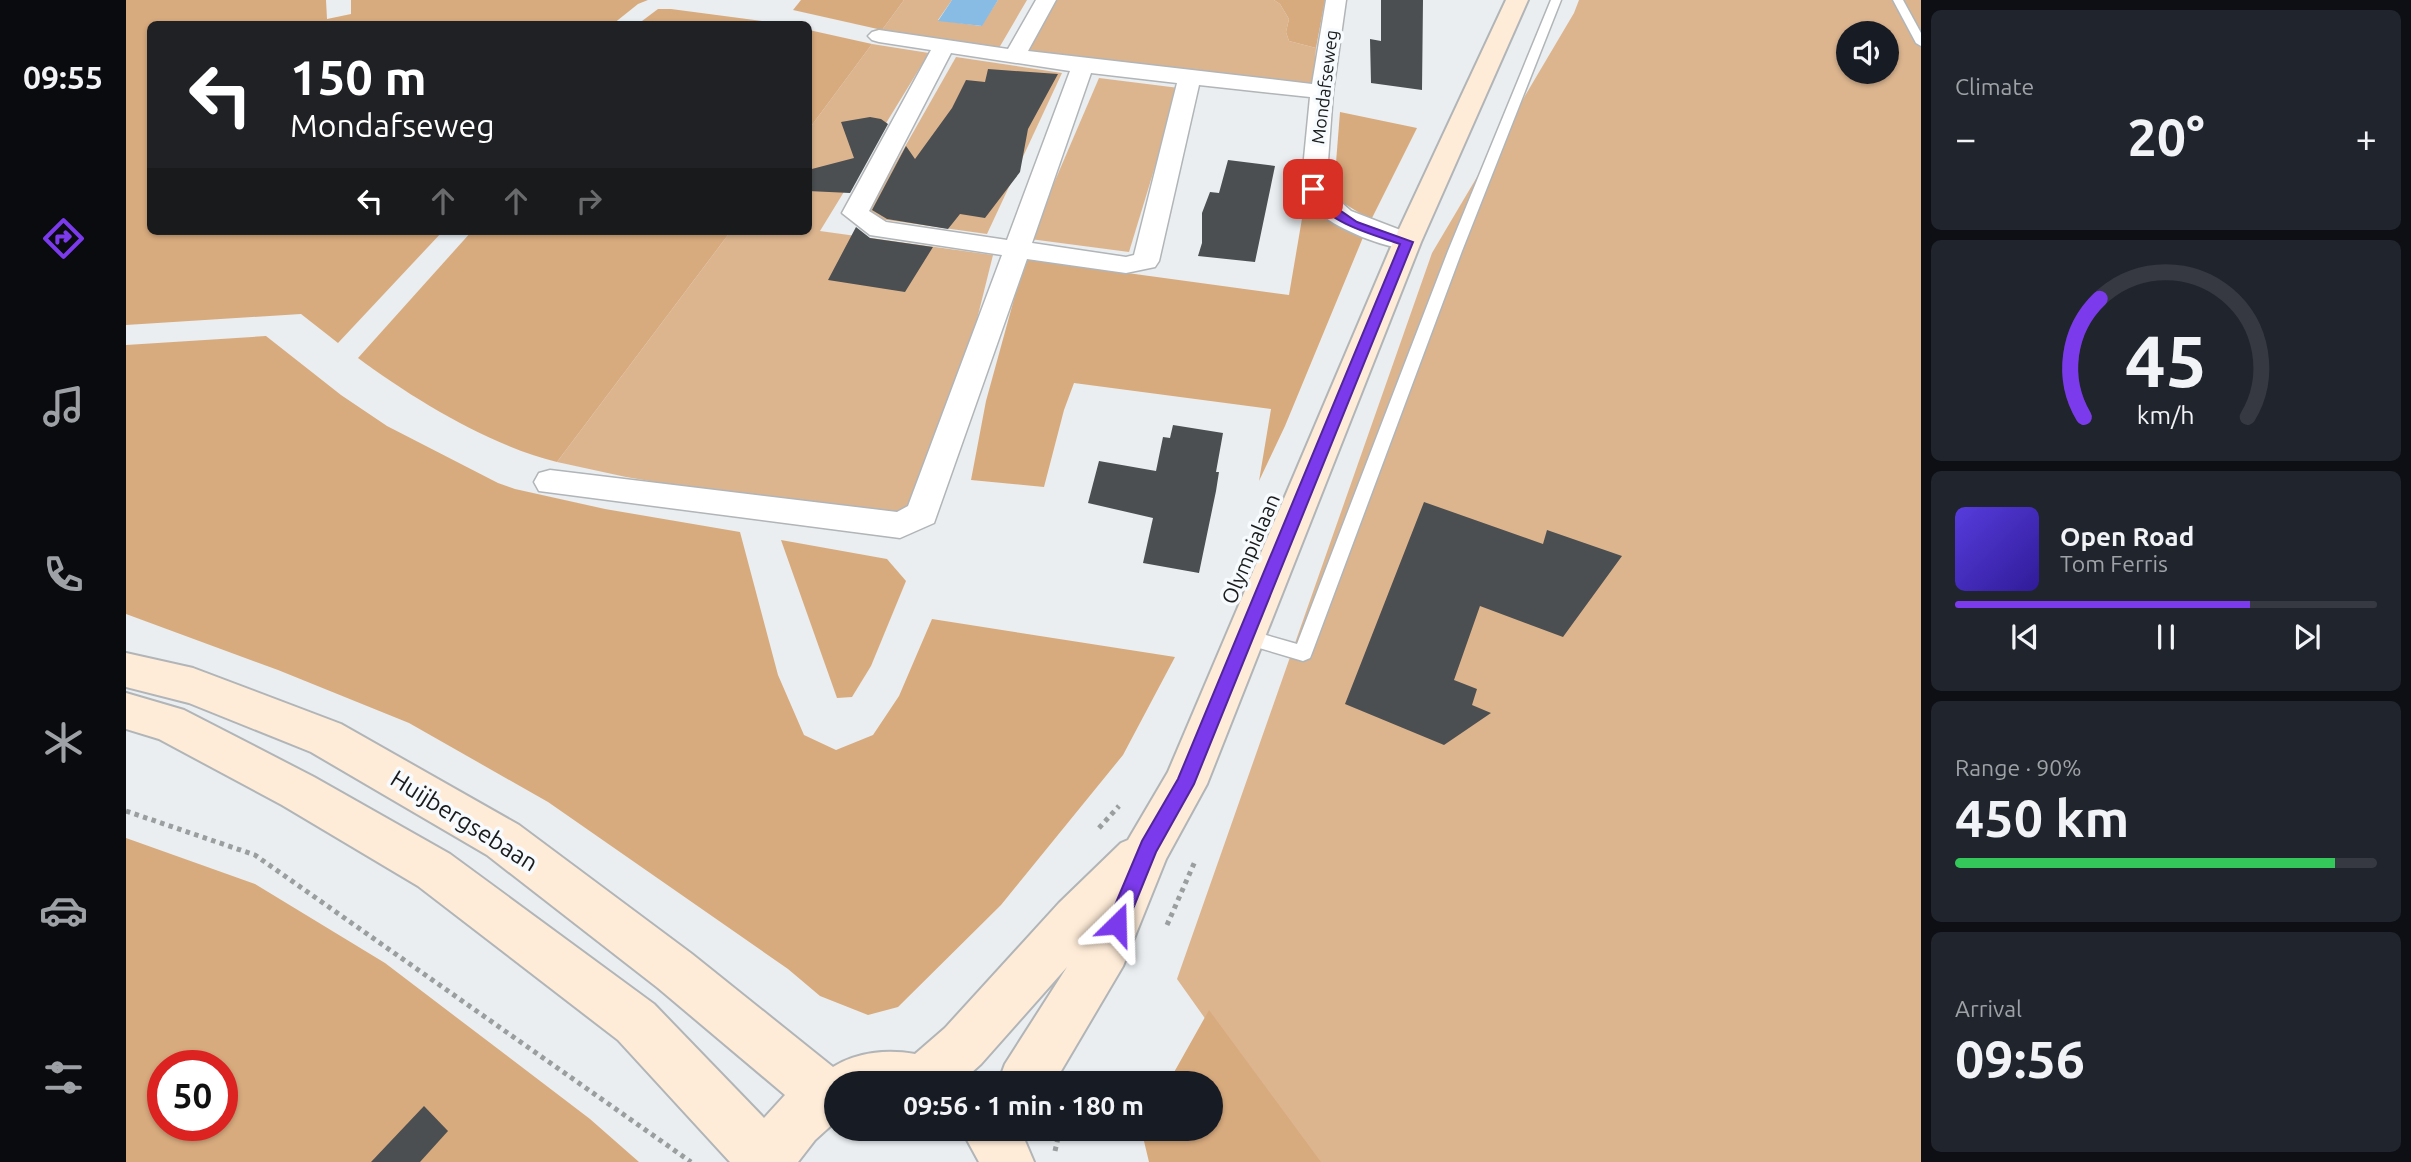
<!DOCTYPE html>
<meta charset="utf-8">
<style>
body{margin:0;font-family:Ubuntu,sans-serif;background:#20242c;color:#f1f3f6;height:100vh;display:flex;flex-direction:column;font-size:26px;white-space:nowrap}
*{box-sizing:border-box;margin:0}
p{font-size:23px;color:#9ea1a6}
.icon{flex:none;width:38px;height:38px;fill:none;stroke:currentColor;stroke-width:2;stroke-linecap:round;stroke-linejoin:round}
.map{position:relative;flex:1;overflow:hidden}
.sheet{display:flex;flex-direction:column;gap:10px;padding:10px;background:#0d0f14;width:490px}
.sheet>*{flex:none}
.banner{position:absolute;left:21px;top:21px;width:665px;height:214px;border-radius:10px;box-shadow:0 2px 5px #0004;background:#202124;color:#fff;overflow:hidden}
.fabs{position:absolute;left:1710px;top:21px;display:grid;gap:14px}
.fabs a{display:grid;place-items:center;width:63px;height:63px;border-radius:50%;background:#171b24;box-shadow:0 2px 5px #0004;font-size:35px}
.speed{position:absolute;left:21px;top:1050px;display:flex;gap:14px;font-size:35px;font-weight:700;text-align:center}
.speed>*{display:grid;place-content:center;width:91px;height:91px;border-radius:50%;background:#171b24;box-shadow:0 2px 5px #0004;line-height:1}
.speed .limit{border:10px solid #d22;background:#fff;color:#111}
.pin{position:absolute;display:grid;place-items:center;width:60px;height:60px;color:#fff;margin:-30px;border-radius:14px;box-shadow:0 4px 10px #0006}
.me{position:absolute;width:77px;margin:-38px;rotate:22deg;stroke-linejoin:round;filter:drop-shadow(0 0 5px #0008)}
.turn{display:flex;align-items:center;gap:24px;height:147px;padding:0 28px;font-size:32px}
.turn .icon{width:91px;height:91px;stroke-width:2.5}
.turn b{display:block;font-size:49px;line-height:60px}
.lanes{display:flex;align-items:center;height:66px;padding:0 28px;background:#0003;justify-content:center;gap:35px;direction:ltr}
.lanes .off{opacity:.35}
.big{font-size:52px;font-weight:700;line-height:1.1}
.sheet .card{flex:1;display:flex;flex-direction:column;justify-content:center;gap:10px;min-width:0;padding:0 24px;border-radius:10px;background:#20242c}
.sheet .dial{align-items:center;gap:0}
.dial svg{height:182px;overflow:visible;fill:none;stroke:#363941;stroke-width:7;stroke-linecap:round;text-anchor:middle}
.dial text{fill:#f1f3f6;stroke:none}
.song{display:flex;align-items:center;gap:21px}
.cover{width:84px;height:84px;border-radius:10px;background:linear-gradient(135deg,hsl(250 70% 55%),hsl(250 70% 35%))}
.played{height:7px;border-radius:4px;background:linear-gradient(90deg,#7c3aed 70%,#363941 70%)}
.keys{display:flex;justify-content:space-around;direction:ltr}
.heat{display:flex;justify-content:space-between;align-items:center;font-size:38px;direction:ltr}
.charge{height:10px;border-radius:5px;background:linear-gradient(90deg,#34c759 90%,#363941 0)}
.trip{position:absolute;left:698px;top:1071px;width:399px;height:70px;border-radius:35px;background:#171b24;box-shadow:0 2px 5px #0004;font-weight:700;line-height:70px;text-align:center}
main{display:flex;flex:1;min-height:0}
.dock{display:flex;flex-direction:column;width:126px;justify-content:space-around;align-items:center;background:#090b0e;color:#9ea1a6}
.dock .icon{width:49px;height:49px}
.dock .active{color:#7c3aed}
.dock b{font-size:32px;color:#f1f3f6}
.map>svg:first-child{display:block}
</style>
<main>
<nav class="dock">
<b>09:55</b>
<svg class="icon active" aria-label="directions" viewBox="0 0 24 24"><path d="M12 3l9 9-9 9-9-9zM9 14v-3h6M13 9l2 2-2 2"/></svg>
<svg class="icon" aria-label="music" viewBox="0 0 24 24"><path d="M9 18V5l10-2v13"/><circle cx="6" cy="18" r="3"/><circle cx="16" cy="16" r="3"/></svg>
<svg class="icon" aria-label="phone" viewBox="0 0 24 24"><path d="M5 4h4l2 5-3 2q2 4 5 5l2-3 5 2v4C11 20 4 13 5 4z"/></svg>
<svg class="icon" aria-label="climate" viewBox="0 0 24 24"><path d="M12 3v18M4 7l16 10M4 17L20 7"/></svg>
<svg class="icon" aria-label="car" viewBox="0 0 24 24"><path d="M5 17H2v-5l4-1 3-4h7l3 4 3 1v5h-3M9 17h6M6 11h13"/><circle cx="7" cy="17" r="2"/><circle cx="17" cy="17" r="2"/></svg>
<svg class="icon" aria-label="filters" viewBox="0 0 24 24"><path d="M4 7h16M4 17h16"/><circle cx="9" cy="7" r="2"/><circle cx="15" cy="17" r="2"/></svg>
</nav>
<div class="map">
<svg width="1795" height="1162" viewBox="0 0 1795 1162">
<rect width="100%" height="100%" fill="#eaeef0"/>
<!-- green -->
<g fill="#dcb58f" fill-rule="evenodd">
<path d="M 778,0 L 826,0 L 812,20 L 855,26 L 872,0 L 901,0 L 873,48 L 756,30 Z"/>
<path d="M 928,0 L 1148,0 L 1154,4 L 1163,19 L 1160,32 L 1163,41 L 1190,48 L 1187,87 L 900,51 Z"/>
<path d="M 1453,0 L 1795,0 L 1795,1162 L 1181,1162 L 1051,979 L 1306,253 L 1448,13 ZM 1722,33 L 1760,33 L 1760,72 L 1722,72 Z"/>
<path d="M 746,44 L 803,53 L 694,231 L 867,255 L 808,492 L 769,523 L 500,477 L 431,462 L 605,231 L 682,231 L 683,129 Z"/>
<path d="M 830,57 L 936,73 L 861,234 L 739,217 Z"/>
<path d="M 973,78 L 1053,88 L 1003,252 L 904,239 Z"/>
</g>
<!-- forest -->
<g fill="#d8ab7e" fill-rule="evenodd">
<path d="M 0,0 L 200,0 L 201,19 L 225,14 L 225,0 L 522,0 L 512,4 L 487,24 L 24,24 L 24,231 L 317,231 L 212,343 L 175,314 L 0,325 Z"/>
<path d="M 675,0 L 778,0 L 756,30 L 667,10 Z"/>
<path d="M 1148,0 L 1199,0 L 1190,48 L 1163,41 L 1160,32 L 1163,19 L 1154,4 Z"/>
<path d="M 532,9 L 545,9 L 659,24 L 512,24 Z"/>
<path d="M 683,30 L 746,44 L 683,129 L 682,30 Z"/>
<path d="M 1214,112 L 1291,128 L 1245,220 L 1214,201 L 1208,188 Z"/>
<path d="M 1180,195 C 1189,220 1215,226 1238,235 L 1159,426 L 1133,481 L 1145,409 L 948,383 L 938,410 L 918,487 L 845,480 L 860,401 L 899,259 L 1163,295 Z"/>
<path d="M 346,231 L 605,231 L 431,462 C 365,446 287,399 232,358 Z"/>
<path d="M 140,336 L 215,395 L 261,426 L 372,483 L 389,489 L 479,509 L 614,532 L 652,675 L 678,735 L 710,750 L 747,735 L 773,696 L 806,619 L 1049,657 L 997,755 L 875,905 L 772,1007 L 742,1015 L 694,996 L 662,969 L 422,802 L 283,723 L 152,670 L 0,614 L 0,345 Z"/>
<path d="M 655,540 L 761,559 L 780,581 L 745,666 L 726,697 L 711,698 Z"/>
<path d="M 0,838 L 129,884 L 259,963 L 464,1119 L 513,1162 L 0,1162 ZM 37,1066 L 96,1066 L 96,1125 L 37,1125 Z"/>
<path d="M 1083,1010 L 1195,1162 L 1023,1162 L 1017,1137 L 1021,1129 L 1085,1129 L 1085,1083 L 1042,1083 Z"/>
</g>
<!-- water -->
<path fill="#88bce4" d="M 826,0 L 872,0 L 856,26 L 812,21 Z"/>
<!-- building -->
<g fill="#4c4f51">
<path d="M 1255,0 L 1297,0 L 1296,90 L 1245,83 L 1244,39 L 1255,41 Z"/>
<path d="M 862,69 L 932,74 L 902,129 L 894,172 L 859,218 L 834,214 L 822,229 L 761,219 L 746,210 L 780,146 L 789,159 L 826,108 L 840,80 L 859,82 Z"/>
<path d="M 744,117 L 755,119 L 762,124 L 724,193 L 682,191 L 682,170 L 728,158 L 715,122 Z"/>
<path d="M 1102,160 L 1149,166 L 1129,262 L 1072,256 L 1076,243 L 1076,213 L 1084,192 L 1093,193 Z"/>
<path d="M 730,227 L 744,238 L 807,247 L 779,292 L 702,280 Z"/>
<path d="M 1047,425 L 1097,433 L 1090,472 L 1093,472 L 1090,491 L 1073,573 L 1017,563 L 1027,518 L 962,503 L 973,461 L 1030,471 L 1037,437 L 1044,438 Z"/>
<path d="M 1298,502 L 1417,544 L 1421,530 L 1496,556 L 1437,637 L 1354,606 L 1328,680 L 1351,689 L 1346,705 L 1365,713 L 1318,745 L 1219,704 Z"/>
<path d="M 298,1106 L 322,1131 L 294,1162 L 245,1162 Z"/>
</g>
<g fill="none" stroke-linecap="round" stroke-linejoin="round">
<defs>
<g id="lane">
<path d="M 1425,0 L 1435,0 L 1336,251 L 1186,653 L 1184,658 L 1177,661 L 1113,642 L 1110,637 L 1113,632 L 1119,629 L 1171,644 L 1322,251 Z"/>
<path d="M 1767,0 L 1777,0 L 1795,33 L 1795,46 L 1790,43 Z"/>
</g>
<path id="street" d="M 910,0 L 930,0 L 902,51 L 1186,84 L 1200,0 L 1220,0 L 1207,92 L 1200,189 L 1225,211 L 1290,236 L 1294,242 L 1290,248 C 1268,253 1214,230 1196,215 C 1187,208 1181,198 1175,189 L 1184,97 L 1073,85 L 1033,261 L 1029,267 L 1000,273 L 901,259 L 808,523 L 774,538 L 413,491 L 408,482 L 413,473 L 424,470 L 771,512 L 782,506 L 876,255 L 744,235 L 716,213 L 805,50 L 753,42 L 746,40 L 742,36 L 746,32 L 753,30 L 882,49 ZM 825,53 L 944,71 L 881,240 L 760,222 L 743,211 ZM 965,73 L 1051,83 L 1008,255 L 1000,257 L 906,243 Z"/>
<g id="secondary">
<path d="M 1380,0 L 1402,0 L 1295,242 L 1081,784 L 1040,859 L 997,966 L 928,1083 L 872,1083 L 879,1064 L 941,967 L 855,1064 L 834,1083 L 710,1083 L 710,1121 L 689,1140 L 672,1162 L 604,1162 L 492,1040 L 292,886 L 156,805 L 33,739 L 0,729 L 0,693 L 58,710 L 188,777 L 324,854 L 528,1004 L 638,1118 L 659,1095 L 532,988 L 361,855 L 185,752 L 63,703 L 0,687 L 0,653 L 67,668 L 215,724 L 393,825 L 566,954 L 707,1067 C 731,1052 761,1049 789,1054 L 819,1028 L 933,903 L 995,843 L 1002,840 L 1042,772 L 1267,242 Z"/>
<path d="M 835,1129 L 894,1129 L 908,1162 L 853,1162 Z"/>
</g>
</defs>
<!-- lane casing -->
<use href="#lane" stroke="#b1b5b7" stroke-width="3"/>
<!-- street casing -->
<use href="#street" stroke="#b1b5b7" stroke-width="3"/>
<!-- secondary casing -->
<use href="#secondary" stroke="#b1b5b7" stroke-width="4"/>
<!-- path -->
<g stroke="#9a9e9f" stroke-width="5" stroke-dasharray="4.5 4.5" stroke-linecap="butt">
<path d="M 0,811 L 129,855 L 565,1162"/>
<path d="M 973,828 L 993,806"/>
<path d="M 1041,925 L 1070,859"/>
<path d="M 929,1151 L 934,1129"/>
</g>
<!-- lane -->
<use href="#lane" fill="#fff" fill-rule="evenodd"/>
<!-- street -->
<use href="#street" fill="#fff" fill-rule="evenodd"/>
<!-- secondary -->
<use href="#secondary" fill="#ffecd8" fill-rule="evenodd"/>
</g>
<!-- route -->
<path fill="#7c3aed" stroke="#51269a" stroke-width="2" d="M 1187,185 L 1191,186 L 1199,200 L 1231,222 L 1287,242 L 1068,784 L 1030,852 L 998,931 L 991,934 L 984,931 L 981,924 L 1016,841 L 1052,779 L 1274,244 C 1239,232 1200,223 1181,189 Z"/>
<g text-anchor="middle" stroke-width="7" stroke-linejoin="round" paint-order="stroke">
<!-- far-street labels -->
<g font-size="18" fill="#191b1c" stroke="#f8fbfe">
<text transform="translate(1199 87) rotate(-83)" y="6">Mondafseweg</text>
</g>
<!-- street labels -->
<g font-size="21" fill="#191b1c" stroke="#f8fbfe">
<text transform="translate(1125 549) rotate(-67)" y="7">Olympialaan</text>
</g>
<!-- near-street labels -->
<g font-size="24" fill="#191b1c" stroke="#f8fbfe">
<text transform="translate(338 821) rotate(32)" y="8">Huijbergsebaan</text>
</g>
</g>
</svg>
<div class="fabs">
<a><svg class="icon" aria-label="sound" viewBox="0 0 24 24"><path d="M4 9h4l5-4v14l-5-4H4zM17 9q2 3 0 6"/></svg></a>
</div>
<div class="speed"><div class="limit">50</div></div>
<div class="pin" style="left:1187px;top:189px;background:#d93025"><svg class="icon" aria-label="arrive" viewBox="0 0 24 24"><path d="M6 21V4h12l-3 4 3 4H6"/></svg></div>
<svg class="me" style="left:991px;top:924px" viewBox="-20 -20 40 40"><path d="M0-17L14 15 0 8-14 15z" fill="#7c3aed" stroke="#fff" stroke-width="4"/></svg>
<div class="trip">09:56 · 1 min · 180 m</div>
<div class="banner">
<div class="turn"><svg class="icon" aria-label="left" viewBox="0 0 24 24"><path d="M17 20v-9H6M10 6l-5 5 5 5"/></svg><div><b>150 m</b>Mondafseweg</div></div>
<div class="lanes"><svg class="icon" aria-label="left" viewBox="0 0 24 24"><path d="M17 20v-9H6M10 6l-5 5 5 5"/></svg><svg class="icon off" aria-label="ahead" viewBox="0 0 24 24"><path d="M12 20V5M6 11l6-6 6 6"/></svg><svg class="icon off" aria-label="ahead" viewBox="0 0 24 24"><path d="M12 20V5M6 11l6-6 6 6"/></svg><svg class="icon off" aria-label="right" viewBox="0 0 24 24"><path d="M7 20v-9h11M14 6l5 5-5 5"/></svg></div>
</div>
</div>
<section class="sheet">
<div class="card"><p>Climate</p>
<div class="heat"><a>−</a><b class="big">20°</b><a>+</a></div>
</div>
<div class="card dial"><svg viewBox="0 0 100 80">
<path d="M14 69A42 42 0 1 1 86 69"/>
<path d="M14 69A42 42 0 0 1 21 17" stroke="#7c3aed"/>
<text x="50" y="56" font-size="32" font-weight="700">45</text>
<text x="50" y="72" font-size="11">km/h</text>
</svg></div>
<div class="card">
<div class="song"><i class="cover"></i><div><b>Open Road</b><p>Tom Ferris</p></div></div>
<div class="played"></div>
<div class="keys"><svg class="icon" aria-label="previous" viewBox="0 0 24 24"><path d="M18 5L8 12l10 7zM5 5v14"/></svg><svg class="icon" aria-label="pause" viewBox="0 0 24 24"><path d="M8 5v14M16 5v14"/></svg><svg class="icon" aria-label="next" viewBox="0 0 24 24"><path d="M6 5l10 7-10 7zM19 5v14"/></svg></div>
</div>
<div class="card"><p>Range · 90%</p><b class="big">450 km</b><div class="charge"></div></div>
<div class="card"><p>Arrival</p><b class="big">09:56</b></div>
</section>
</main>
